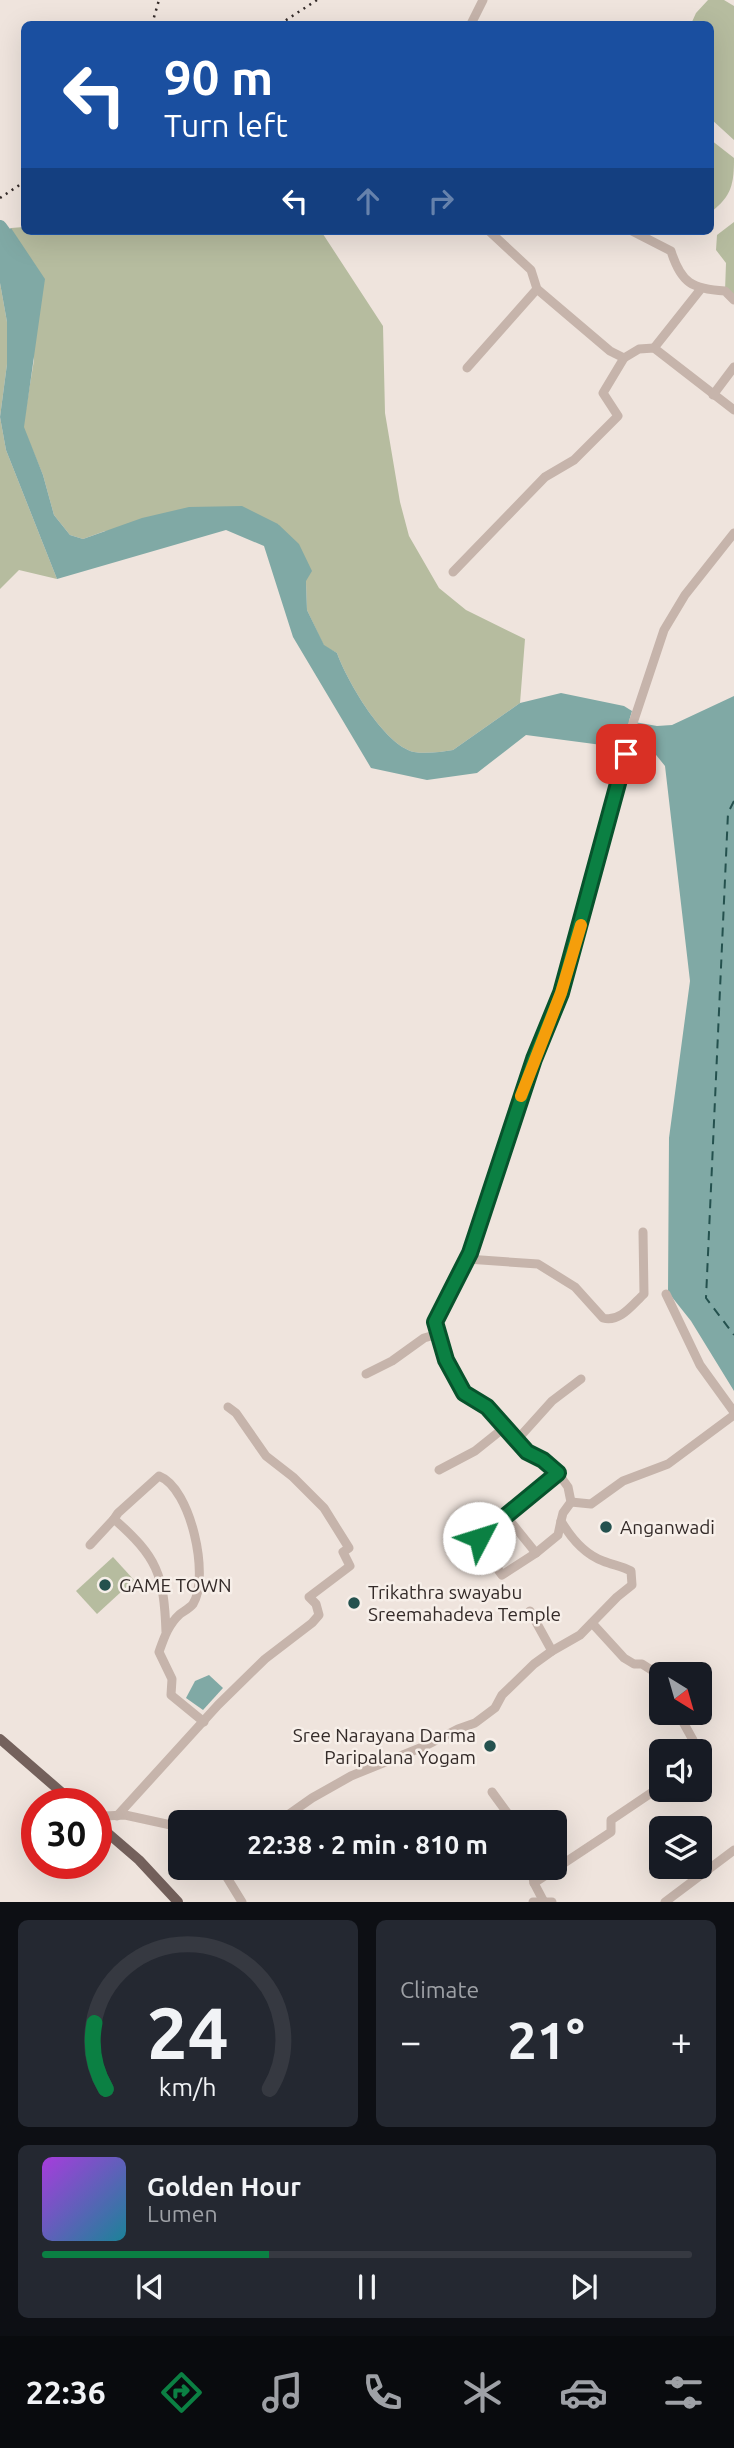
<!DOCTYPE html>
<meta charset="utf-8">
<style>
body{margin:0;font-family:Ubuntu,sans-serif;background:#242831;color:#f1f3f6;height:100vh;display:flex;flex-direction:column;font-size:26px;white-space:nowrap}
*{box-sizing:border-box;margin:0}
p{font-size:23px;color:#9ea1a6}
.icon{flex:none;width:38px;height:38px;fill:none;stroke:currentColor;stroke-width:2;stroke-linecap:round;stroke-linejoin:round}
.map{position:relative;height:1902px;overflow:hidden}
.sheet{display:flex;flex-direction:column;gap:18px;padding:18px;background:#0d0f14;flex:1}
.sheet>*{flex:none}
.banner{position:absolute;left:21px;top:21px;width:693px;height:214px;border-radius:10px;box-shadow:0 7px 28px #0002;background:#1a4fa0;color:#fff;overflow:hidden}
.needle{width:46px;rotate:143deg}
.tools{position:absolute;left:649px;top:1662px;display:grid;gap:14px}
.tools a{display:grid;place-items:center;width:63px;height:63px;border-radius:10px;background:#171b24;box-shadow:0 7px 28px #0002;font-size:35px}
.speed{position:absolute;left:21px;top:1788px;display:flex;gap:14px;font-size:35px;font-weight:700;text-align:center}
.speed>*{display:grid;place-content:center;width:91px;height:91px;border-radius:50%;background:#171b24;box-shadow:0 7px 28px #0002;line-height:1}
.speed .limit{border:10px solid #d22;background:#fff;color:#111}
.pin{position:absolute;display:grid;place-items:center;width:60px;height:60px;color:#fff;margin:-30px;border-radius:14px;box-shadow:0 4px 10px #0006}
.me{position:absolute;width:77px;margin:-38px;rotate:50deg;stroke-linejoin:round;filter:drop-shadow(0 0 5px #0008)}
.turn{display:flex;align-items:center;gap:24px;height:147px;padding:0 28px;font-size:32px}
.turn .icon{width:91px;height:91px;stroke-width:2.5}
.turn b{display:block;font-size:49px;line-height:60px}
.lanes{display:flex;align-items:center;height:66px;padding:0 28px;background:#0003;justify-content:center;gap:35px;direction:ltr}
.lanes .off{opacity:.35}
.big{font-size:52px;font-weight:700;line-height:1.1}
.sheet .widget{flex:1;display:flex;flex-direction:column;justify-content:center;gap:10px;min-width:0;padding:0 24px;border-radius:10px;background:#242831}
.sheet .dial{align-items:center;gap:0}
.dial svg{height:182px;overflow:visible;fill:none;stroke:#363941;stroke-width:7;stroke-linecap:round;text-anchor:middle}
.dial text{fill:#f1f3f6;stroke:none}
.song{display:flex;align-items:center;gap:21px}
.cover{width:84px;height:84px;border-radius:10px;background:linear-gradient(135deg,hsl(280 70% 55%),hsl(190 70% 35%))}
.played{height:7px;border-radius:4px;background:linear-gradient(90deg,#0b8043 35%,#363941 35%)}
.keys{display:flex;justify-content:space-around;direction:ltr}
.heat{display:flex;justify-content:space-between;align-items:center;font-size:38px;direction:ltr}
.sheet .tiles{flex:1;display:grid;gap:18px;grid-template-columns:1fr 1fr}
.widget:last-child{grid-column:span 2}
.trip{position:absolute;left:168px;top:1810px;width:399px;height:70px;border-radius:10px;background:#171b24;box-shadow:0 7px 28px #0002;font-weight:700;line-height:70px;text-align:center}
.dock{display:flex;height:112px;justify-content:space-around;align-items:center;background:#090b0e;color:#9ea1a6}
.dock .icon{width:49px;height:49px}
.dock .on{color:#0b8043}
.dock b{font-size:32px;color:#f1f3f6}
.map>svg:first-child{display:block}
</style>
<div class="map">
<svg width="734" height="1902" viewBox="0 0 734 1902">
<rect width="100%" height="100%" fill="#efe4dd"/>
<!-- green -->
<g fill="#b6bc9f">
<path d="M 708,0 L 724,0 L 734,6 L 734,140 L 711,119 L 710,24 L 691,24 L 696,13 Z"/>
<path d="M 711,140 L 734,158 C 734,183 732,196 711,212 Z"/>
<path d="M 734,222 L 734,295 L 725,291 L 726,263 L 716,250 L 717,235 Z"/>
<path d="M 24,227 L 24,231 L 321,231 L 383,326 L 385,413 L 400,502 L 409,536 L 439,588 L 466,610 L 525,639 L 520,703 L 453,750 C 441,752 426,754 414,752 C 384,745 347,681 337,653 L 324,646 L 307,610 L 306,581 L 278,524 L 105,531 L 83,539 L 70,535 L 54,515 L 43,475 L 23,427 L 34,360 L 11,228 Z"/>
<path d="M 0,283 L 7,322 L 7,364 L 0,417 L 6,450 L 57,579 L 19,570 L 0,589 Z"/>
<path d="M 113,1557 L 134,1580 L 97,1614 L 76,1591 Z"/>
</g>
<!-- water -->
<g fill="#80a9a5">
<path d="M 11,228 L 45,279 L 24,427 L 43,475 L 54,515 L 70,535 L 83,539 L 142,518 L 189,507 L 242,506 L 278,524 L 299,544 L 312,571 L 306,581 L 307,610 L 324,645 L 337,653 C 347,681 384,745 414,752 C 426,754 441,752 453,750 L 520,703 L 561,693 L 624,706 L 632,711 L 629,721 L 657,726 L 672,725 L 734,696 L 734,1391 L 691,1321 L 668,1292 L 669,1138 L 690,981 L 665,766 L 644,740 L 626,733 L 617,747 L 526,735 L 477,773 L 427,780 L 371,768 L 293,637 L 264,546 L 226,530 L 57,579 L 6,450 L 0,417 L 7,364 L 7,322 L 0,283 L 0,236 Z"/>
<path d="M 209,1675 L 223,1688 L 203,1710 L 186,1698 L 195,1681 Z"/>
</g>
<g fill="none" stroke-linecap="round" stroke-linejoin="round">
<!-- river -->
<path stroke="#80a9a5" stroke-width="14" d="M 0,227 L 16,249"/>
<!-- ferry -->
<path stroke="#24514e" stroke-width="2" stroke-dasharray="9 7" stroke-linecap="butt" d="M 734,801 L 728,813 L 706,1298 L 734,1335"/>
<!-- minor -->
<g stroke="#c6b4ab" stroke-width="9">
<path d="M 471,24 L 483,0"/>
<path d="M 632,231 L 671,251 C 681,283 692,289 725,291 L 734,300"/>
<path d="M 654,348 L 700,290"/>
<path d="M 624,358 L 639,349 L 654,348 L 734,410"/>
<path d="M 467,368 L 537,289"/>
<path d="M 713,395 L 734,367"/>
<path d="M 453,572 L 545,477 L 574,460 L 618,416 L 603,393 L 624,358 L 610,351 L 537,289 L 531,270 L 489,231"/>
<path d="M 467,1259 L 538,1264 L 575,1287 L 603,1318 C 620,1323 633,1304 644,1294 L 643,1232"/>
<path d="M 666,1294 L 700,1365 L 734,1412"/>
<path d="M 366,1374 L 392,1361 L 424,1338 L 438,1334"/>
<path d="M 516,1441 L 552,1401 L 581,1379"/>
<path d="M 439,1470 L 475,1451 L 505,1427"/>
<path d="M 558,1473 L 479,1538 L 481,1546 L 502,1575 L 536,1553 L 558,1535 L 561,1521"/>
<path d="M 571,1502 L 591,1504 L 623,1481 L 668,1464 L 734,1415"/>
<path d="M 506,1516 L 536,1553"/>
<path d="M 90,1545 L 114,1519"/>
<path d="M 530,1611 L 552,1651"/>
<path d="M 592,1623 L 624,1658 L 634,1664 L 642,1664 L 653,1671 L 662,1686"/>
<path d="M 166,1632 C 164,1574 157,1557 114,1519 L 118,1513 L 159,1476 C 191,1488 210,1577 193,1604 C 190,1608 184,1611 180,1614 C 168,1625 164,1638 159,1652 L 172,1679 L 171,1695 L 204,1722"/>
<path d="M 678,1713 L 693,1740"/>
<path d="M 492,1792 L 514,1822"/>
<path d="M 96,1811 L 105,1816 L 125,1815 L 180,1827"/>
<path d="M 117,1816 L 218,1705 L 265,1659 L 312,1623 L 319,1615 L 316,1604 L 309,1597 L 350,1566 L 343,1552 L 349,1548 L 324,1508 L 293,1477 L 266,1456 L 236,1413 L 228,1407"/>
<path d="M 278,1822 L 312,1798 L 351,1776 L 425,1746 L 458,1729 L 475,1723 L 495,1708 L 502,1695 L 534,1664 L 552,1651 L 580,1635 L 617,1597 L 632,1585 L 631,1571 C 622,1566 613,1565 603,1561 C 584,1554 571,1538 561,1521 L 563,1513 L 571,1502 L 568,1487 L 558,1473 L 543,1460 L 527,1452 L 487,1407 L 464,1393 L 445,1360 L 435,1323 L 470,1253 L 534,1059 L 561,993 L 599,847 L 612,810 L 629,735 L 664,630 L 685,595 L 734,533"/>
<path d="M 531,1867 L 534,1883 L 543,1900"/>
<path d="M 223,1871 L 242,1902"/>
<path d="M 534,1883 L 611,1832 L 611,1820 L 657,1789"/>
<path d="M 533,1902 L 552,1902"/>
<path d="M 665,1902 L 734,1850"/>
</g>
<!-- major -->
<g stroke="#74615c" stroke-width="10">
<path d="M 0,1739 L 75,1804"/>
<path d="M 96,1823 L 139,1860 L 178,1902"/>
</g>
<!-- rail -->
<g stroke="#342b29" stroke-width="2.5" stroke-dasharray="2 5" stroke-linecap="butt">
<path d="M 152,24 L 159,0"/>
<path d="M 280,24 L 317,0"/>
<path d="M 0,198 L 24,182"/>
</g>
</g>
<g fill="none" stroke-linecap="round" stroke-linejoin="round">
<defs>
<path id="route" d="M 479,1538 L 558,1473 L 543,1460 L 527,1452 L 487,1407 L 464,1393 L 446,1360 L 435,1322 L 470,1253 L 534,1059 L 561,993 L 626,754"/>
</defs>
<!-- route casing -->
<use href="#route" stroke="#07532c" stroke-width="18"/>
<!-- route -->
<use href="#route" stroke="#0b8043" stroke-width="12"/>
<!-- slow -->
<path stroke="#f59e0b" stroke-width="12" d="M 521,1096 L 561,993 L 581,925"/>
</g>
<!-- markers -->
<g fill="#24514e" stroke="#f7efe9" stroke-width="2.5">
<circle cx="606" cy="1527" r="7"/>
<circle cx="105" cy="1585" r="7"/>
<circle cx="354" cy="1603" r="7"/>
<circle cx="490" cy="1746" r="7"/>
</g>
<g text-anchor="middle" stroke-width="5" stroke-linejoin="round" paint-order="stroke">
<!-- poi labels -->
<g font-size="19" fill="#342b29" stroke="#f7efe9" text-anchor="start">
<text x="620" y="1534">Anganwadi</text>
<text x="119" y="1592">GAME TOWN</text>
<text x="368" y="1599">Trikathra swayabu<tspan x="368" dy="22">Sreemahadeva Temple</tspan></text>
<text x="476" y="1742" text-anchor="end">Sree Narayana Darma<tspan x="476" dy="22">Paripalana Yogam</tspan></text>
</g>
</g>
</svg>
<div class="tools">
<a><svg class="needle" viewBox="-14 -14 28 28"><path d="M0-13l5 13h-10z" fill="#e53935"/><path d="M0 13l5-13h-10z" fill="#9ea1a6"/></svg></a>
<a><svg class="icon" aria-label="sound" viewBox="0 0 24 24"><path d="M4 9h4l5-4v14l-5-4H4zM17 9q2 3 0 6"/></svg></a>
<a><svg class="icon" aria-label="layers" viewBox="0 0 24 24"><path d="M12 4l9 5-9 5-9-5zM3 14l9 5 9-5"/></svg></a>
</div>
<div class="speed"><div class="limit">30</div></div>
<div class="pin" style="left:626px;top:754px;background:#d93025"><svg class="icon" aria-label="arrive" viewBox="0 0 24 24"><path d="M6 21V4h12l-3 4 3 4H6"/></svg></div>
<svg class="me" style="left:479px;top:1538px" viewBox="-20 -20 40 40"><circle r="19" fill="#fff"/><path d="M0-13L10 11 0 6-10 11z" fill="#0b8043"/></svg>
<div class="trip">22:38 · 2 min · 810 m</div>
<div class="banner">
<div class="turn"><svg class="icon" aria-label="left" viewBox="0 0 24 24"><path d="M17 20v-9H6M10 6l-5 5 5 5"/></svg><div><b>90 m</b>Turn left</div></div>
<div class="lanes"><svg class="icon" aria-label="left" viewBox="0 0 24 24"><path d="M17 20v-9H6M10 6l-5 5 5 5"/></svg><svg class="icon off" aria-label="ahead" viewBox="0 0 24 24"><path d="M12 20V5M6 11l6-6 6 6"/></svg><svg class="icon off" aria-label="right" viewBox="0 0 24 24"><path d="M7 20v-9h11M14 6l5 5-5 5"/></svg></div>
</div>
</div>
<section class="sheet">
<div class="tiles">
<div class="widget dial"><svg viewBox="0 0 100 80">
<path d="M14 69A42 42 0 1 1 86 69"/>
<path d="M14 69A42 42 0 0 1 9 40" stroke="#0b8043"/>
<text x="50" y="56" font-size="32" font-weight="700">24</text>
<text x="50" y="72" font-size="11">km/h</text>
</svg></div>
<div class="widget"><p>Climate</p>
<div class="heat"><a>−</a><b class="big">21°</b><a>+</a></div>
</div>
<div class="widget">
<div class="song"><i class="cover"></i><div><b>Golden Hour</b><p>Lumen</p></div></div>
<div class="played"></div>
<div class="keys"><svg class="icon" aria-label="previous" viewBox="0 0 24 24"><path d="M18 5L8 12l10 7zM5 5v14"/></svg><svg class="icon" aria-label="pause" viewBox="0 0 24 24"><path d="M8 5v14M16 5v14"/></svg><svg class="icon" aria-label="next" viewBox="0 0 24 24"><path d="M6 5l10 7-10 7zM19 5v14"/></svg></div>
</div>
</div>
</section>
<nav class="dock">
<b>22:36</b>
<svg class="icon on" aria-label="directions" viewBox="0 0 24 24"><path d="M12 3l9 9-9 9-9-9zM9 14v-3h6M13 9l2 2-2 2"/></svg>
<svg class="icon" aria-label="music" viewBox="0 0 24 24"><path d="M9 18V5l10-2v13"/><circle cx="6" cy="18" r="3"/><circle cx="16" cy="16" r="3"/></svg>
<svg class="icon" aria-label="phone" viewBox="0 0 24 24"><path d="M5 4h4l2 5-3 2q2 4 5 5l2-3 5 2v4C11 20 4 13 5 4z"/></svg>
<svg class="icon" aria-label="climate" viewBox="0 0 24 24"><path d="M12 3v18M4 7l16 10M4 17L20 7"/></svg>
<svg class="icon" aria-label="car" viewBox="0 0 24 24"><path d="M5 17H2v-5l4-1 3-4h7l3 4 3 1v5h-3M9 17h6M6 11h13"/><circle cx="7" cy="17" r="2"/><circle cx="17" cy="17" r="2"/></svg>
<svg class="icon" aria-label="filters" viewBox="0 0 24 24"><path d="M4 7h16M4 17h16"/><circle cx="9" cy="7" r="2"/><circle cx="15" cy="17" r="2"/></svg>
</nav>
